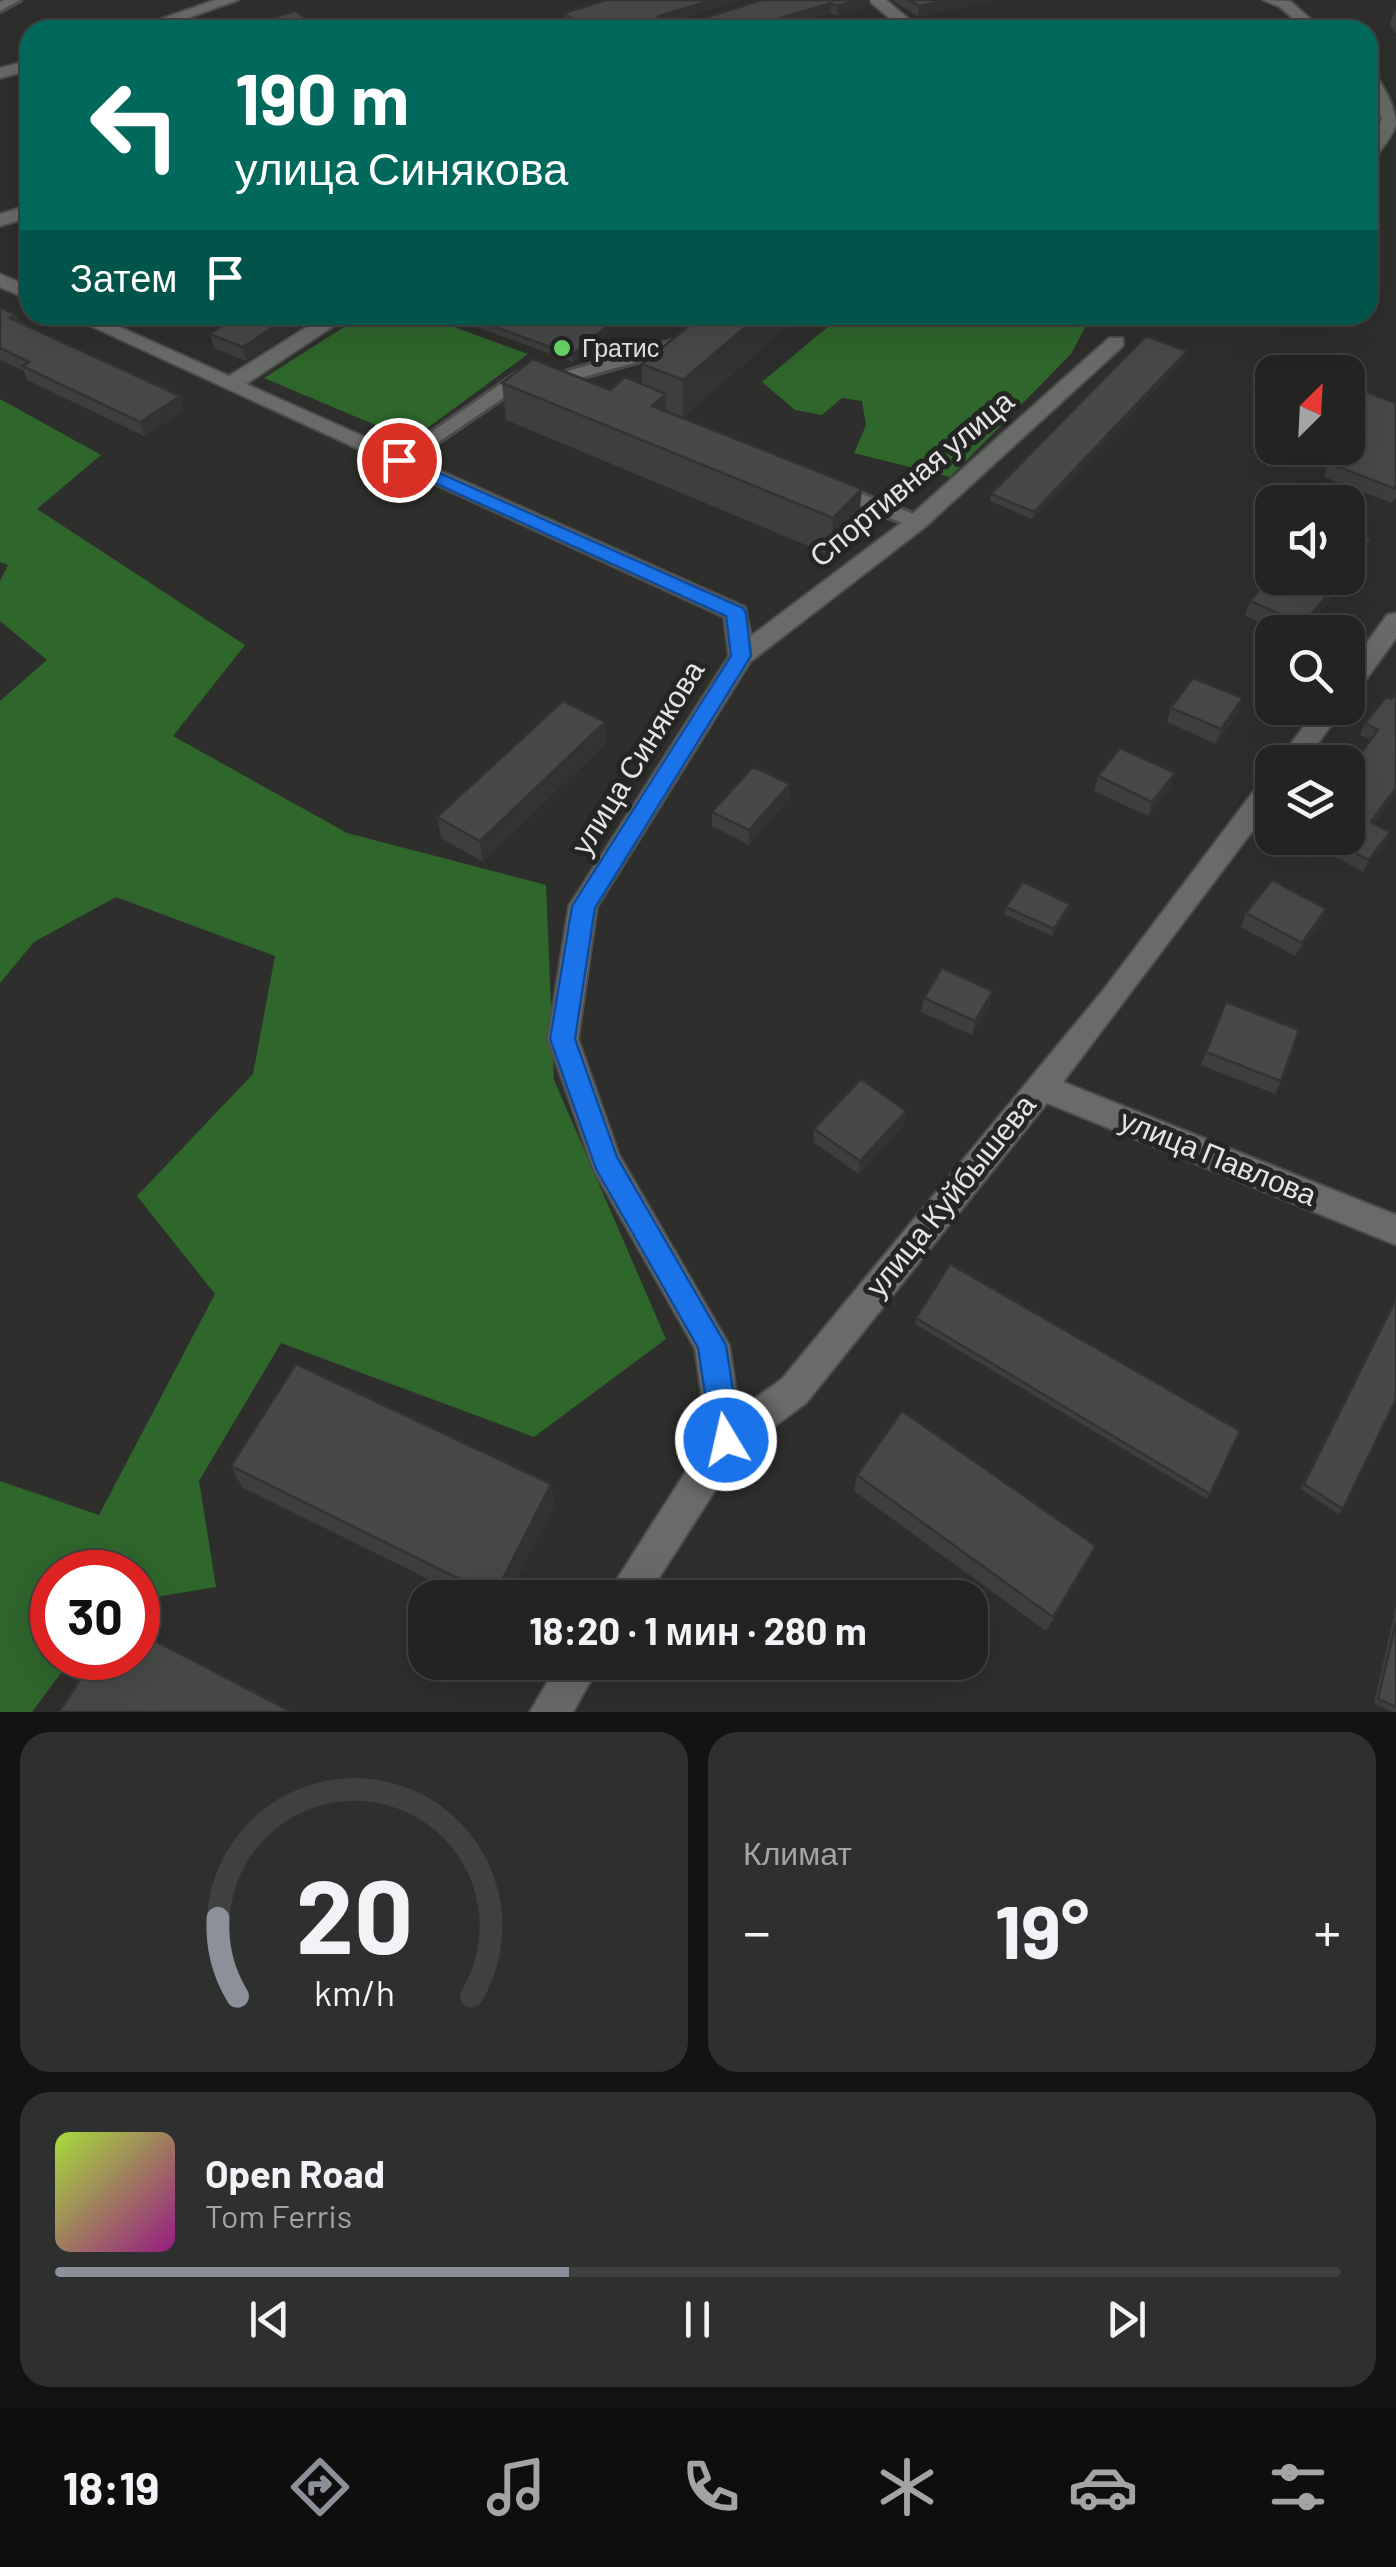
<!DOCTYPE html>
<html lang="ru">
<meta charset="utf-8">
<style>
body{margin:0;font-family:Barlow,sans-serif;background:#2e2f2f;color:#f1f3f6;height:100vh;display:flex;flex-direction:column;font-size:38px;white-space:nowrap}
*{box-sizing:border-box;margin:0}
p{font-size:32px;color:#a2a4a5}
.icon{flex:none;width:55px;height:55px;fill:none;stroke:currentColor;stroke-width:2;stroke-linecap:round;stroke-linejoin:round}
.map{position:relative;height:1712px;overflow:hidden}
.sheet{display:flex;flex-direction:column;gap:20px;padding:20px;background:#131313;flex:1}
.sheet>*{flex:none}
.top-card{position:absolute;left:20px;top:20px;width:1358px;height:305px;border-radius:30px;box-shadow:0 10px 40px #0002,0 0 0 2px #3f4040;background:#00695c;color:#fff;overflow:hidden}
.needle{width:65px;rotate:24deg}
.tools{position:absolute;left:1255px;top:355px;display:grid;gap:20px}
.tools a{display:grid;place-items:center;width:110px;height:110px;border-radius:20px;background:#222322;box-shadow:0 10px 40px #0002,0 0 0 2px #3f4040;font-size:50px}
.speed{position:absolute;left:30px;top:1550px;display:flex;gap:20px;font-size:50px;font-weight:700;text-align:center}
.speed>*{display:grid;place-content:center;width:130px;height:130px;border-radius:50%;background:#222322;box-shadow:0 10px 40px #0002,0 0 0 2px #3f4040;line-height:1}
.speed .limit{border:15px solid #d22;background:#fff;color:#111}
.pin{position:absolute;display:grid;place-items:center;width:85px;height:85px;color:#fff;margin:-42px;border:5px solid #fff;border-radius:50%;box-shadow:0 2px 10px #0007}
.me{position:absolute;width:110px;margin:-55px;rotate:351deg;stroke-linejoin:round;filter:drop-shadow(0 0 8px #0008)}
.turn{display:flex;align-items:center;gap:35px;height:210px;padding:0 50px;font-size:45px}
.turn .icon{width:130px;height:130px;stroke-width:2.5}
.turn b{display:block;font-size:70px;line-height:85px}
.then{display:flex;align-items:center;height:95px;padding:0 50px;background:#0003;gap:20px;font-size:38px}
.big{font-size:75px;font-weight:700;line-height:1.1}
.sheet .widget{flex:1;display:flex;flex-direction:column;justify-content:center;gap:15px;min-width:0;padding:0 35px;border-radius:30px;background:#2e2f2f}
.sheet .dial{align-items:center;gap:0}
.dial svg{height:260px;overflow:visible;fill:none;stroke:#3f4040;stroke-width:7;stroke-linecap:round;text-anchor:middle}
.dial text{fill:#f1f3f6;stroke:none}
.song{display:flex;align-items:center;gap:30px}
.cover{width:120px;height:120px;border-radius:15px;background:linear-gradient(135deg,hsl(80 70% 55%),hsl(310 70% 35%))}
.played{height:10px;border-radius:5px;background:linear-gradient(90deg,#8c9099 40%,#3f4040 40%)}
.keys{display:flex;justify-content:space-around;direction:ltr}
.heat{display:flex;justify-content:space-between;align-items:center;font-size:55px;direction:ltr}
.sheet .tiles{flex:1;display:grid;gap:20px;grid-template-columns:1fr 1fr}
.widget:last-child{grid-column:span 2}
.trip{position:absolute;left:408px;top:1580px;width:580px;height:100px;border-radius:30px;background:#222322;box-shadow:0 10px 40px #0002,0 0 0 2px #3f4040;font-weight:700;line-height:100px;text-align:center}
.dock{display:flex;height:160px;justify-content:space-around;align-items:center;background:#0e0e0e;color:#a2a4a5}
.dock .icon{width:70px;height:70px}
.dock .on{color:#8c9099}
.dock b{font-size:45px;color:#f1f3f6}
.map>svg:first-child{display:block}
</style>
<div class="map">
<svg width="1396" height="1712" viewBox="0 0 1396 1712">
<rect width="100%" height="100%" fill="#2e2f2d"/>
<!-- green -->
<g fill="#2f662c">
<path d="M 363,315 L 421,315 L 528,354 L 411,440 L 264,378 Z"/>
<path d="M 842,315 L 1110,315 L 1091,316 L 1071,354 L 950,477 L 854,453 L 866,425 L 862,401 L 842,398 L 822,415 L 795,410 L 762,382 Z"/>
<path d="M 0,399 L 101,455 L 37,509 L 245,645 L 173,736 L 347,833 L 546,885 L 554,1080 L 666,1339 L 534,1437 L 281,1343 L 199,1481 L 216,1587 L 138,1600 L 138,1572 L 52,1572 L 52,1658 L 72,1658 L 32,1712 L 0,1712 L 0,1481 L 99,1515 L 215,1294 L 137,1196 L 253,1074 L 275,956 L 116,897 L 34,942 L 0,983 L 0,701 L 47,660 L 0,621 L 0,581 L 8,565 L 0,562 Z"/>
</g>
<g fill="none" stroke-linecap="round" stroke-linejoin="round">
<defs>
<g id="service">
<path d="M 4,0 L 20,0 L 0,11 L 0,2 Z"/>
<path d="M 709,315 L 727,315 L 687,348 L 562,383 L 528,381 L 405,465 L 393,465 L 390,461 L 518,372 L 561,373 L 675,340 Z"/>
<path d="M 834,483 L 924,518 L 926,522 L 917,528 L 910,526 L 828,493 L 825,489 Z"/>
</g>
<g id="minor">
<path d="M 868,0 L 886,0 L 922,30 L 904,30 Z"/>
<path d="M 1263,0 L 1290,1 L 1323,30 L 1306,30 L 1280,7 Z"/>
<path d="M 1368,69 C 1380,75 1396,109 1396,124 C 1393,136 1381,149 1374,159 L 1368,160 L 1368,142 L 1382,119 L 1368,89 Z"/>
<path d="M 30,205 L 30,217 L 0,226 L 0,214 Z"/>
<path d="M 0,274 L 30,287 L 30,300 L 0,287 Z"/>
<path d="M 67,315 L 93,315 L 229,376 L 326,315 L 350,315 L 246,384 L 745,607 L 751,636 L 909,517 L 1109,338 L 1123,338 L 1123,346 L 925,527 L 750,662 L 597,907 L 578,1039 L 619,1155 L 729,1345 L 739,1410 L 782,1379 L 1105,988 L 1263,779 L 1272,776 L 1272,805 L 1063,1082 L 1396,1215 L 1396,1245 L 1047,1103 L 806,1403 L 739,1453 L 646,1598 L 605,1598 L 708,1437 L 695,1348 L 594,1170 L 548,1039 L 569,906 L 729,656 L 724,617 Z"/>
<path d="M 1396,613 L 1396,638 L 1357,692 L 1348,694 L 1348,669 L 1387,615 Z"/>
<path d="M 1318,708 L 1344,708 L 1304,762 L 1277,762 Z"/>
<path d="M 559,1662 L 601,1662 L 573,1712 L 530,1712 Z"/>
</g>
<g id="tertiary">
<path d="M 215,0 L 238,0 L 154,30 L 130,30 Z"/>
<path d="M 30,60 L 30,70 L 0,78 L 0,68 Z"/>
</g>
</defs>
<!-- service casing -->
<use href="#service" stroke="#4b4d4b" stroke-width="6"/>
<!-- minor casing -->
<use href="#minor" stroke="#4b4d4b" stroke-width="4"/>
<!-- tertiary casing -->
<use href="#tertiary" stroke="#4b4d4b" stroke-width="4"/>
<!-- service -->
<use href="#service" fill="#696b68" fill-rule="evenodd"/>
<!-- minor -->
<use href="#minor" fill="#696b68" fill-rule="evenodd"/>
<!-- tertiary -->
<use href="#tertiary" fill="#696b68" fill-rule="evenodd"/>
</g>
<!-- wall -->
<g fill="#3d3f3d">
<path d="M 762,0 L 870,0 L 870,6 L 837,16 L 831,13 L 774,30 L 574,30 L 565,24 L 564,13 L 685,24 Z"/>
<path d="M 892,0 L 997,0 L 918,17 Z"/>
<path d="M 1396,10 L 1396,34 L 1390,24 L 1394,12 Z"/>
<path d="M 0,307 L 16,315 L 18,322 L 180,396 L 184,410 L 144,436 L 27,380 L 24,371 L 0,360 Z"/>
<path d="M 456,315 L 572,315 L 607,334 L 573,362 L 457,320 Z"/>
<path d="M 702,315 L 801,315 L 683,417 L 666,410 L 666,412 L 858,527 L 830,555 L 506,420 L 502,383 L 610,390 L 642,384 L 642,364 Z"/>
<path d="M 309,320 L 246,361 L 214,348 L 210,334 Z"/>
<path d="M 1185,358 L 1032,519 L 990,501 L 991,494 Z"/>
<path d="M 1348,385 L 1396,403 L 1396,498 L 1392,503 L 1324,477 L 1328,463 L 1352,435 L 1348,433 Z"/>
<path d="M 1365,554 L 1349,579 L 1302,632 L 1283,632 L 1245,616 L 1250,601 L 1289,584 Z"/>
<path d="M 1396,693 L 1396,793 L 1374,824 L 1390,832 L 1385,844 L 1363,872 L 1302,839 L 1302,838 L 1348,838 L 1370,740 L 1360,735 L 1365,723 L 1391,699 Z"/>
<path d="M 1171,708 L 1238,713 L 1216,744 L 1167,722 Z"/>
<path d="M 606,743 L 483,862 L 441,838 L 437,817 Z"/>
<path d="M 1098,776 L 1170,787 L 1148,816 L 1094,791 Z"/>
<path d="M 790,784 L 789,798 L 749,845 L 712,826 L 712,812 Z"/>
<path d="M 1070,904 L 1068,912 L 1052,936 L 1004,914 L 1006,907 Z"/>
<path d="M 1326,909 L 1320,923 L 1295,956 L 1241,927 L 1246,913 Z"/>
<path d="M 924,998 L 990,1004 L 972,1035 L 921,1012 Z"/>
<path d="M 1226,1002 L 1281,1081 L 1275,1094 L 1201,1065 Z"/>
<path d="M 906,1111 L 904,1124 L 859,1174 L 813,1142 L 814,1129 Z"/>
<path d="M 1396,1297 L 1396,1399 L 1343,1509 L 1339,1514 L 1300,1489 Z"/>
<path d="M 916,1318 L 1210,1494 L 1207,1499 L 915,1324 Z"/>
<path d="M 231,1466 L 555,1504 L 507,1598 L 466,1598 L 242,1487 Z"/>
<path d="M 857,1475 L 1088,1560 L 1046,1631 L 854,1491 Z"/>
<path d="M 1396,1606 L 1396,1712 L 1392,1712 L 1374,1703 Z"/>
</g>
<!-- shaded-wall -->
<g fill="#323332">
<path d="M 712,0 L 744,0 L 659,26 L 656,20 L 659,16 Z"/>
<path d="M 858,0 L 870,0 L 870,6 L 837,16 L 837,6 Z"/>
<path d="M 950,0 L 997,0 L 918,17 L 919,6 Z"/>
<path d="M 831,3 L 831,13 L 774,30 L 740,30 Z"/>
<path d="M 292,315 L 308,315 L 309,320 L 246,361 L 243,347 Z"/>
<path d="M 760,315 L 801,315 L 683,417 L 683,380 Z"/>
<path d="M 606,327 L 607,334 L 573,362 L 572,355 Z"/>
<path d="M 1187,351 L 1185,358 L 1032,519 L 1034,512 Z"/>
<path d="M 666,394 L 667,431 L 652,406 Z"/>
<path d="M 180,396 L 184,410 L 144,436 L 140,422 Z"/>
<path d="M 862,489 L 858,527 L 830,555 L 833,518 Z"/>
<path d="M 1371,539 L 1365,554 L 1349,579 L 1302,632 L 1299,632 L 1302,624 L 1343,578 L 1348,578 L 1348,573 Z"/>
<path d="M 1243,698 L 1238,713 L 1216,744 L 1221,729 Z"/>
<path d="M 605,722 L 606,743 L 483,862 L 480,841 Z"/>
<path d="M 1175,773 L 1170,787 L 1148,816 L 1152,802 Z"/>
<path d="M 790,784 L 789,798 L 749,845 L 749,830 Z"/>
<path d="M 1396,788 L 1396,793 L 1366,834 L 1371,822 Z"/>
<path d="M 1390,832 L 1385,844 L 1363,872 L 1369,860 Z"/>
<path d="M 1070,904 L 1068,912 L 1052,936 L 1054,929 Z"/>
<path d="M 1326,909 L 1320,923 L 1295,956 L 1302,943 Z"/>
<path d="M 993,991 L 990,1004 L 972,1035 L 975,1021 Z"/>
<path d="M 906,1111 L 904,1124 L 859,1174 L 860,1161 Z"/>
<path d="M 551,1484 L 555,1504 L 507,1598 L 494,1598 L 494,1596 Z"/>
</g>
<!-- building -->
<g fill="#474947" stroke="#323332" stroke-width="2.5">
<path d="M 606,0 L 712,0 L 659,16 L 656,20 L 685,24 L 762,0 L 858,0 L 837,6 L 831,3 L 740,30 L 589,30 L 564,13 Z"/>
<path d="M 909,0 L 950,0 L 919,6 Z"/>
<path d="M 295,11 L 326,30 L 262,30 L 253,24 Z"/>
<path d="M 0,307 L 16,315 L 10,318 L 180,396 L 140,422 L 22,366 L 29,362 L 0,348 Z"/>
<path d="M 239,315 L 292,315 L 243,347 L 210,334 Z"/>
<path d="M 463,315 L 572,315 L 606,327 L 572,355 Z"/>
<path d="M 702,315 L 760,315 L 683,380 L 642,364 Z"/>
<path d="M 1146,336 L 1187,351 L 1034,512 L 991,494 Z"/>
<path d="M 533,359 L 610,390 L 625,377 L 666,394 L 652,406 L 862,489 L 833,518 L 502,383 Z"/>
<path d="M 1348,385 L 1396,403 L 1396,489 L 1328,463 L 1341,448 L 1348,448 L 1348,441 L 1362,423 L 1348,418 Z"/>
<path d="M 1348,531 L 1371,539 L 1348,573 Z"/>
<path d="M 1272,576 L 1289,584 L 1293,578 L 1343,578 L 1302,624 L 1250,601 Z"/>
<path d="M 1193,678 L 1243,698 L 1221,729 L 1171,708 Z"/>
<path d="M 1396,693 L 1396,788 L 1371,822 L 1390,832 L 1369,860 L 1326,838 L 1348,838 L 1348,771 L 1378,730 L 1365,723 L 1386,697 L 1391,699 Z"/>
<path d="M 563,701 L 605,722 L 480,841 L 437,817 Z"/>
<path d="M 1120,748 L 1175,773 L 1152,802 L 1098,776 Z"/>
<path d="M 753,767 L 790,784 L 749,830 L 712,812 Z"/>
<path d="M 1272,880 L 1326,909 L 1302,943 L 1246,913 Z"/>
<path d="M 1023,882 L 1070,904 L 1054,929 L 1006,907 Z"/>
<path d="M 942,968 L 993,991 L 975,1021 L 924,998 Z"/>
<path d="M 1226,1002 L 1299,1030 L 1281,1081 L 1206,1052 Z"/>
<path d="M 861,1079 L 906,1111 L 860,1161 L 814,1129 Z"/>
<path d="M 950,1264 L 1240,1431 L 1210,1494 L 916,1318 Z"/>
<path d="M 1396,1299 L 1396,1399 L 1343,1509 L 1304,1484 Z"/>
<path d="M 296,1364 L 551,1484 L 494,1596 L 231,1466 Z"/>
<path d="M 902,1411 L 1096,1546 L 1053,1617 L 857,1475 Z"/>
<path d="M 1396,1622 L 1396,1707 L 1378,1699 Z"/>
<path d="M 138,1632 L 292,1712 L 59,1712 L 94,1658 L 138,1658 Z"/>
</g>
<!-- route -->
<path fill="#1a73e8" stroke="#114b97" stroke-width="2.5" d="M 399,455 L 743,608 L 746,613 L 751,656 L 595,908 L 575,1039 L 617,1157 L 726,1345 L 741,1440 L 737,1451 L 726,1455 L 716,1451 L 712,1440 L 698,1348 L 596,1169 L 550,1039 L 572,906 L 731,656 L 726,616 L 393,464 L 393,457 Z"/>
<!-- markers -->
<circle fill="#69d364" stroke="#242624" stroke-width="4" cx="562" cy="348" r="10"/>
<g text-anchor="middle" stroke-width="10" stroke-linejoin="round" paint-order="stroke">
<!-- far-poi labels -->
<g font-size="25" fill="#e3e4e3" stroke="#242624" text-anchor="start">
<text x="582" y="357">Гратис</text>
</g>
<!-- street labels -->
<g font-size="30" fill="#e3e4e3" stroke="#242624">
<text transform="translate(912 479) rotate(-40)" y="10">Спортивная улица</text>
<text transform="translate(638 758) rotate(-58)" y="10">улица Синякова</text>
<text transform="translate(1218 1158) rotate(22)" y="10">улица Павлова</text>
<text transform="translate(951 1196) rotate(-51)" y="10">улица Куйбышева</text>
</g>
</g>
</svg>
<div class="tools">
<a><svg class="needle" viewBox="-14 -14 28 28"><path d="M0-13l5 13h-10z" fill="#e53935"/><path d="M0 13l5-13h-10z" fill="#a2a4a5"/></svg></a>
<a><svg class="icon" aria-label="sound" viewBox="0 0 24 24"><path d="M4 9h4l5-4v14l-5-4H4zM17 9q2 3 0 6"/></svg></a>
<a><svg class="icon" aria-label="search" viewBox="0 0 24 24"><circle cx="10" cy="10" r="6"/><path d="M15 15l6 6"/></svg></a>
<a><svg class="icon" aria-label="layers" viewBox="0 0 24 24"><path d="M12 4l9 5-9 5-9-5zM3 14l9 5 9-5"/></svg></a>
</div>
<div class="speed"><div class="limit">30</div></div>
<div class="pin" style="left:399px;top:460px;background:#d93025"><svg class="icon" aria-label="arrive" viewBox="0 0 24 24"><path d="M6 21V4h12l-3 4 3 4H6"/></svg></div>
<svg class="me" style="left:726px;top:1440px" viewBox="-20 -20 40 40"><circle r="17" fill="#1a73e8" stroke="#fff" stroke-width="3"/><path d="M0-11L8 9 0 5-8 9z" fill="#fff"/></svg>
<div class="trip">18:20 · 1 мин · 280 m</div>
<div class="top-card">
<div class="turn"><svg class="icon" aria-label="left" viewBox="0 0 24 24"><path d="M17 20v-9H6M10 6l-5 5 5 5"/></svg><div><b>190 m</b>улица Синякова</div></div>
<div class="then">Затем<svg class="icon" aria-label="arrive" viewBox="0 0 24 24"><path d="M6 21V4h12l-3 4 3 4H6"/></svg></div>
</div>
</div>
<section class="sheet">
<div class="tiles">
<div class="widget dial"><svg viewBox="0 0 100 80">
<path d="M14 69A42 42 0 1 1 86 69"/>
<path d="M14 69A42 42 0 0 1 8 45" stroke="#8c9099"/>
<text x="50" y="56" font-size="32" font-weight="700">20</text>
<text x="50" y="72" font-size="11">km/h</text>
</svg></div>
<div class="widget"><p>Климат</p>
<div class="heat"><a>−</a><b class="big">19°</b><a>+</a></div>
</div>
<div class="widget">
<div class="song"><i class="cover"></i><div><b>Open Road</b><p>Tom Ferris</p></div></div>
<div class="played"></div>
<div class="keys"><svg class="icon" aria-label="previous" viewBox="0 0 24 24"><path d="M18 5L8 12l10 7zM5 5v14"/></svg><svg class="icon" aria-label="pause" viewBox="0 0 24 24"><path d="M8 5v14M16 5v14"/></svg><svg class="icon" aria-label="next" viewBox="0 0 24 24"><path d="M6 5l10 7-10 7zM19 5v14"/></svg></div>
</div>
</div>
</section>
<nav class="dock">
<b>18:19</b>
<svg class="icon on" aria-label="directions" viewBox="0 0 24 24"><path d="M12 3l9 9-9 9-9-9zM9 14v-3h6M13 9l2 2-2 2"/></svg>
<svg class="icon" aria-label="music" viewBox="0 0 24 24"><path d="M9 18V5l10-2v13"/><circle cx="6" cy="18" r="3"/><circle cx="16" cy="16" r="3"/></svg>
<svg class="icon" aria-label="phone" viewBox="0 0 24 24"><path d="M5 4h4l2 5-3 2q2 4 5 5l2-3 5 2v4C11 20 4 13 5 4z"/></svg>
<svg class="icon" aria-label="climate" viewBox="0 0 24 24"><path d="M12 3v18M4 7l16 10M4 17L20 7"/></svg>
<svg class="icon" aria-label="car" viewBox="0 0 24 24"><path d="M5 17H2v-5l4-1 3-4h7l3 4 3 1v5h-3M9 17h6M6 11h13"/><circle cx="7" cy="17" r="2"/><circle cx="17" cy="17" r="2"/></svg>
<svg class="icon" aria-label="filters" viewBox="0 0 24 24"><path d="M4 7h16M4 17h16"/><circle cx="9" cy="7" r="2"/><circle cx="15" cy="17" r="2"/></svg>
</nav>
